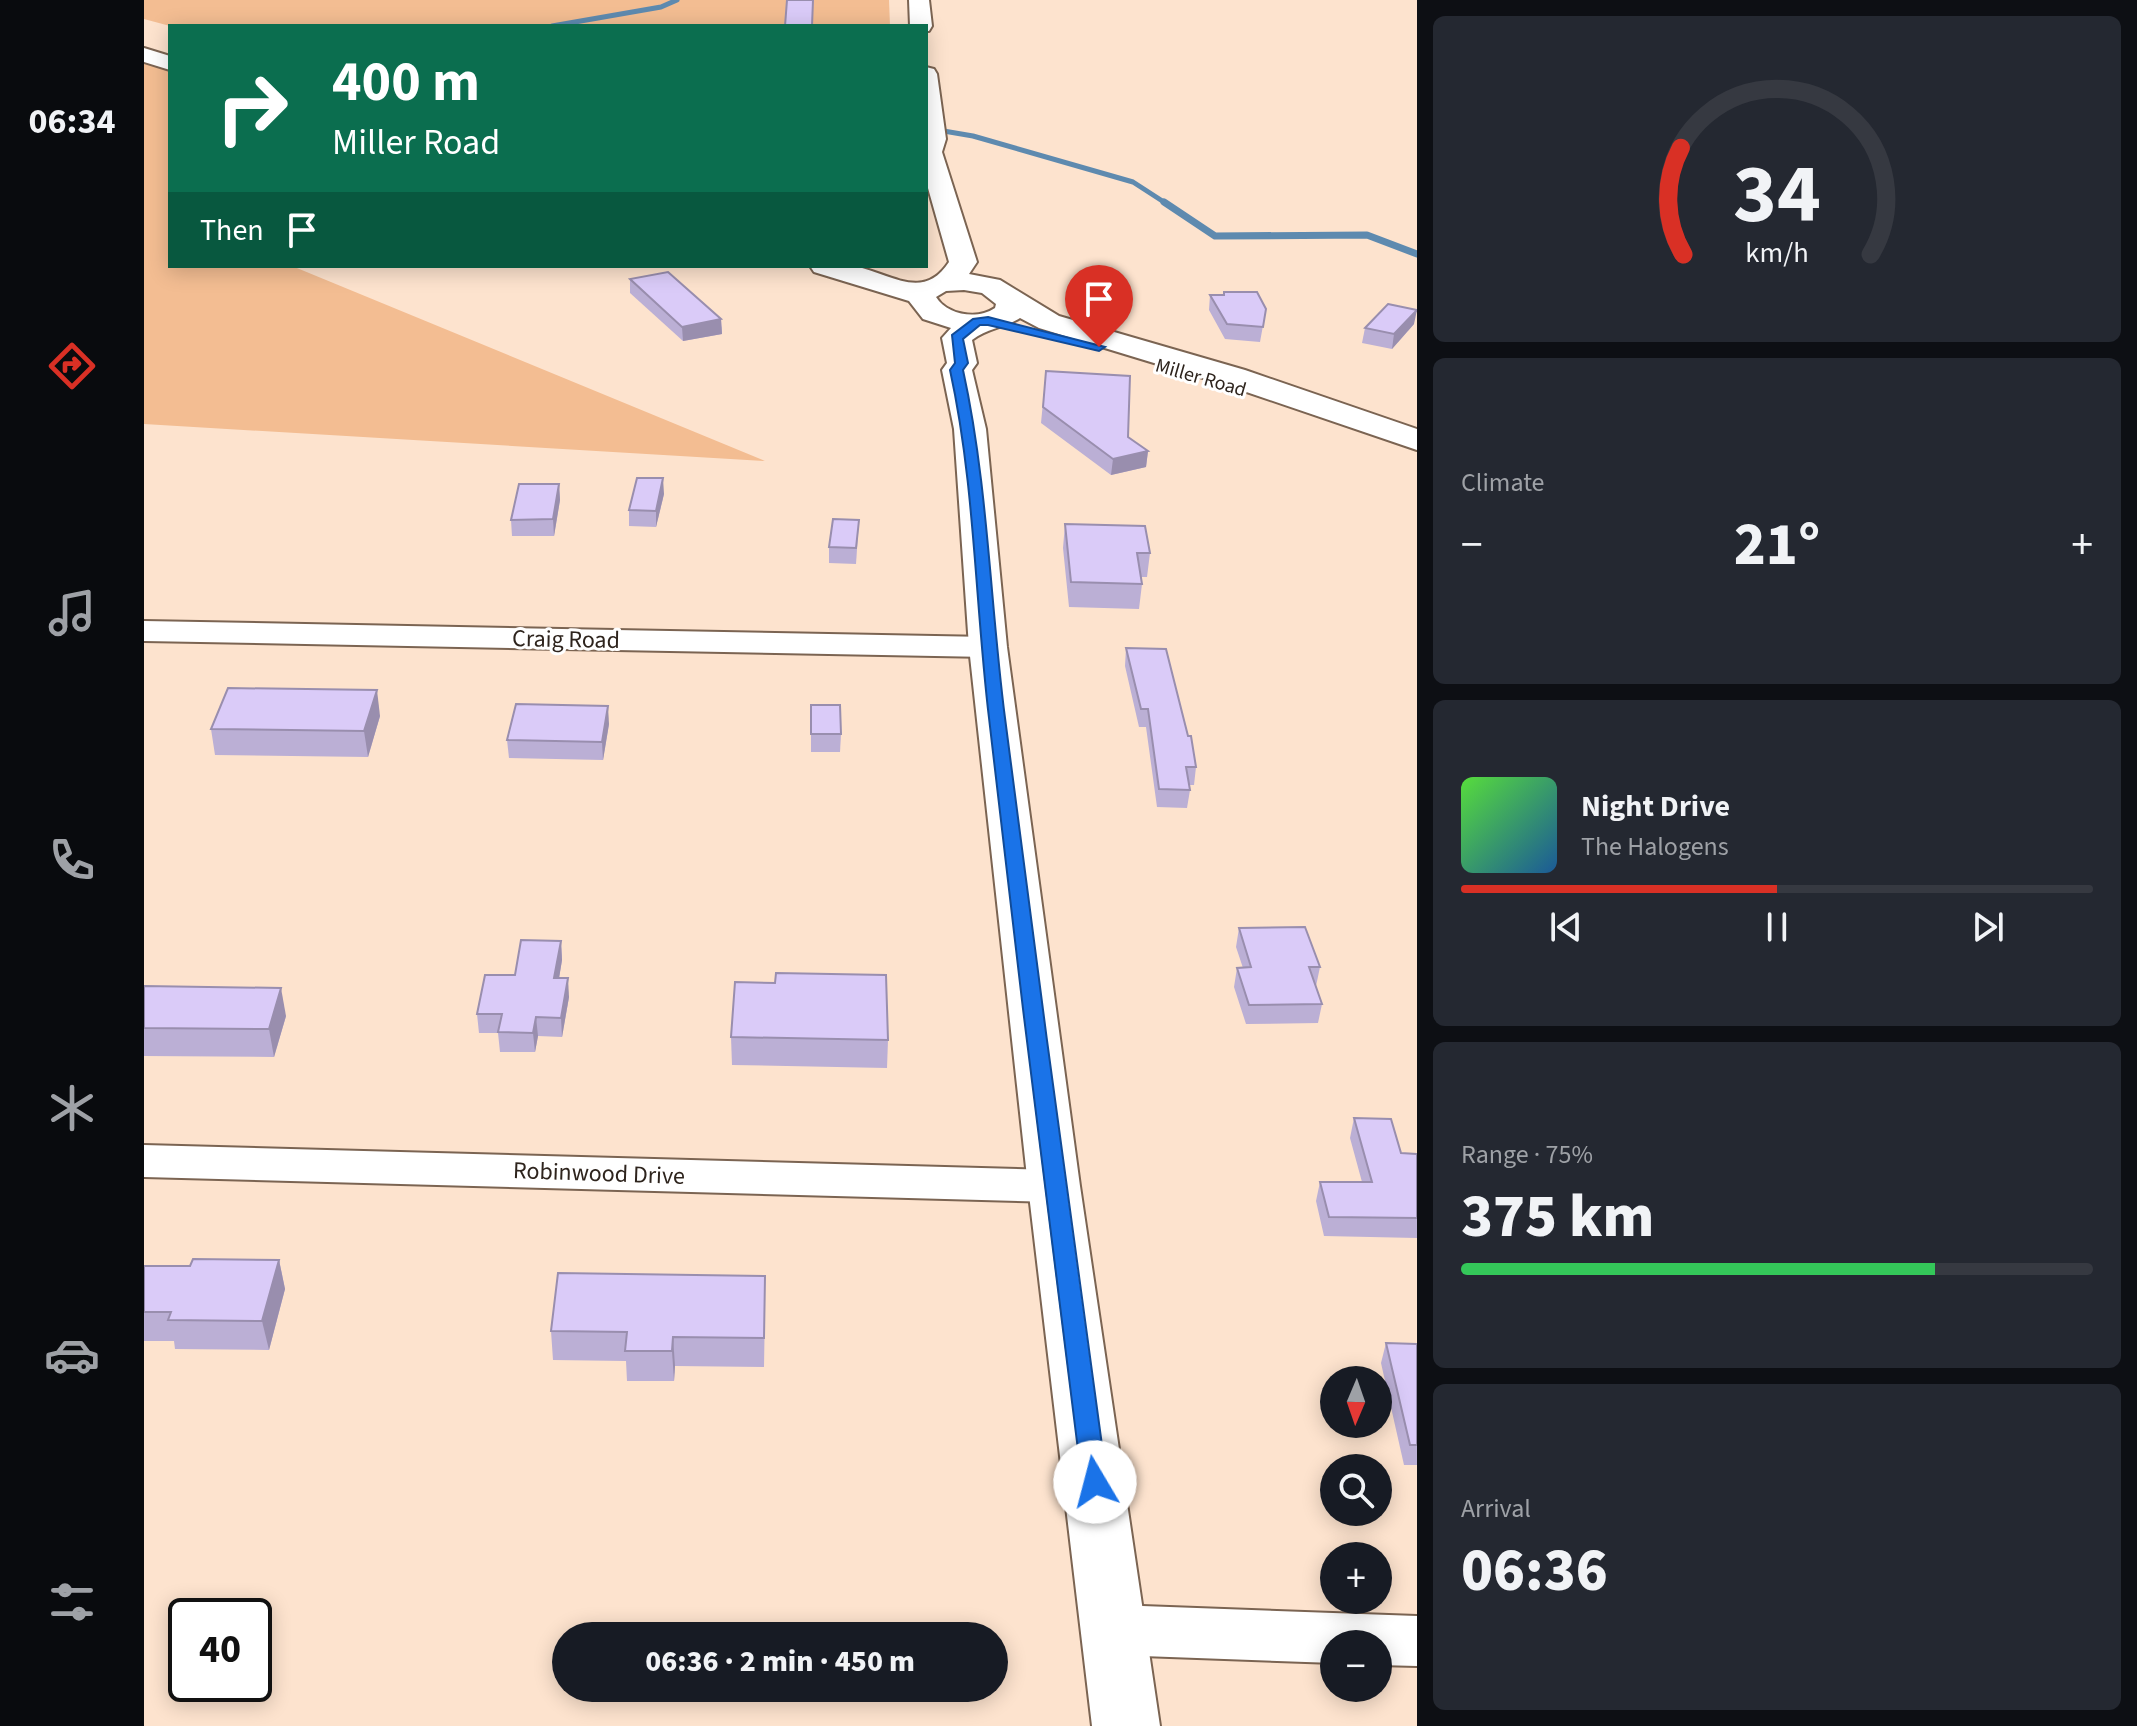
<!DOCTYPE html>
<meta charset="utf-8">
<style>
body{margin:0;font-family:"Source Sans 3",sans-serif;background:#242831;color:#f1f3f6;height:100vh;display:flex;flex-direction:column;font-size:30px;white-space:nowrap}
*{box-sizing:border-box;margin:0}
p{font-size:26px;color:#9ea1a6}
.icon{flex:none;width:44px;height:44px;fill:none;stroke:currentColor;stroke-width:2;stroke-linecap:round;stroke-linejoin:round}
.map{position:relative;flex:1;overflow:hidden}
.drawer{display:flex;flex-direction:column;gap:16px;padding:16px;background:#0d0f14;width:720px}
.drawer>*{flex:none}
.banner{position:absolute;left:24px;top:24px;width:760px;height:244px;border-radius:0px;box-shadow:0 4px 20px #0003;background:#0b6e4f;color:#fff;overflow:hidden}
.needle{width:52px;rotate:182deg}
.tools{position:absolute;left:1176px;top:1366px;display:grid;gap:16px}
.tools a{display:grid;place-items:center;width:72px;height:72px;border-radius:50%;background:#171b24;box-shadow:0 4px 20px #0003;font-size:40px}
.speed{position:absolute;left:24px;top:1598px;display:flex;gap:16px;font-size:40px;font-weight:700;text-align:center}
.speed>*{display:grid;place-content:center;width:104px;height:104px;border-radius:50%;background:#171b24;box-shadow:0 4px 20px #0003;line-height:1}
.speed .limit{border:4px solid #111;border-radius:12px;background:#fff;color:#111}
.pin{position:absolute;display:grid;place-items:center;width:68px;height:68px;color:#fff;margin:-82px -34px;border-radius:50% 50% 50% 0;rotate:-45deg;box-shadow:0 0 8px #0007}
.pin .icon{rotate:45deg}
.me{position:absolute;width:88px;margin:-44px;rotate:352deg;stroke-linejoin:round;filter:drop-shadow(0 0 6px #0008)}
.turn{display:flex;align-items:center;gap:28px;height:168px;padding:0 32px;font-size:36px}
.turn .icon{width:104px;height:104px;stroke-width:2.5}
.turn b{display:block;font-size:56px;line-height:68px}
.then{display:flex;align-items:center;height:76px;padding:0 32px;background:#0003;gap:16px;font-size:30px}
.big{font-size:60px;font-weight:800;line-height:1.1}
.drawer .tile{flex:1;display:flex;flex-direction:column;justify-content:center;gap:12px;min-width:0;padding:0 28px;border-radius:12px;background:#242831}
.drawer .dial{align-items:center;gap:0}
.dial svg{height:208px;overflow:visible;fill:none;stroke:#363941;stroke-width:7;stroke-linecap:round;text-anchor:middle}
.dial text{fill:#f1f3f6;stroke:none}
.song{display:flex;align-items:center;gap:24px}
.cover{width:96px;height:96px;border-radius:12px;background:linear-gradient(135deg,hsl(110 70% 55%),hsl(210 70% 35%))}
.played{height:8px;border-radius:4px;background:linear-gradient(90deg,#d93025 50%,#363941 50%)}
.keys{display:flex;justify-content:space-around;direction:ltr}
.heat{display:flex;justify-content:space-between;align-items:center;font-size:44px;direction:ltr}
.charge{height:12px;border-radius:6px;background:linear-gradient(90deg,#34c759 75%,#363941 0)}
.trip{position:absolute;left:408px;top:1622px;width:456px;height:80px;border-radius:40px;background:#171b24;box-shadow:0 4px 20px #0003;font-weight:800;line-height:80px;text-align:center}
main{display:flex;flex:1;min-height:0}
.dock{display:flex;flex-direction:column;width:144px;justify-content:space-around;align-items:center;background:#090b0e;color:#9ea1a6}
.dock .icon{width:56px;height:56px}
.dock .on{color:#d93025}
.dock b{font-size:36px;color:#f1f3f6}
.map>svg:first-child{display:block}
</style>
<main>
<nav class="dock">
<b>06:34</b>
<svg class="icon on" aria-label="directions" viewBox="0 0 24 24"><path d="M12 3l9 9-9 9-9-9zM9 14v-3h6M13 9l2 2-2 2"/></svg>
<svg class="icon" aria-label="music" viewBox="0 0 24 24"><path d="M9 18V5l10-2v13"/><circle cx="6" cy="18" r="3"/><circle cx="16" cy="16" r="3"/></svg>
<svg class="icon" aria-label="phone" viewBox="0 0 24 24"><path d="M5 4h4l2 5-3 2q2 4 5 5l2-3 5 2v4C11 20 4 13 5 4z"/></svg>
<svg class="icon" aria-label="climate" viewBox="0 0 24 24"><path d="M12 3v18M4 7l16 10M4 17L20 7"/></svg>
<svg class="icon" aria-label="car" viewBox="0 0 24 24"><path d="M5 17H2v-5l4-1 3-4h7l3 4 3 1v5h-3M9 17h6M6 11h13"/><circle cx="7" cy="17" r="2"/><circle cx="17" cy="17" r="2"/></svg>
<svg class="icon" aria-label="filters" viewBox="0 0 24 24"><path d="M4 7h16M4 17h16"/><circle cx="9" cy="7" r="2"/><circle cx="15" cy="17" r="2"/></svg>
</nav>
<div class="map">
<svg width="1273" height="1726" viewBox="0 0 1273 1726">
<rect width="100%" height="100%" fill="#fde3ce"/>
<!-- green -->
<g fill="#f3bd92">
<path d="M 0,0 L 745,0 L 746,26 L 26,26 L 0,19 Z"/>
<path d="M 0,55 L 26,63 L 26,266 L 148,266 L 621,461 L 0,424 Z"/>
</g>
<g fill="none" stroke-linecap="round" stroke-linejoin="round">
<!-- stream-far1 -->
<g stroke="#5e8aaf" stroke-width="5">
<path d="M 408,26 L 517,7 L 533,0"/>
<path d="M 782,128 L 829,136 L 989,182 L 1023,204"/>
</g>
<!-- stream -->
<path stroke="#5e8aaf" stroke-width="7" d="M 1020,202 L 1071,236 L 1223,235 L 1273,254"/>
<defs>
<g id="street">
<path d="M 0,621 L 844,637 L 856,640 L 860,647 L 856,654 L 844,657 L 0,641 Z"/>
<path d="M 0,1145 L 910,1170 L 926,1174 L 933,1186 L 926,1198 L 910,1202 L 0,1177 Z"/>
<path d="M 971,1605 L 1273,1616 L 1273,1666 L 1234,1665 L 1234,1644 L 1190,1644 L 1190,1663 L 971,1655 L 951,1648 L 943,1630 L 951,1612 Z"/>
</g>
<g id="secondary">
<path d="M 765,0 L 785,0 L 788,26 L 785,31 L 782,31 L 782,26 L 766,26 Z"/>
<path d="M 0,48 L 26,56 L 26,70 L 0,62 Z"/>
<path d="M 782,67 L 790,69 L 793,74 L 802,139 L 798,152 L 833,262 L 825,274 L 856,280 L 915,316 L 1101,370 L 1273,429 L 1273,450 L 1079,384 L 895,328 L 876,318 C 860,328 843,328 828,340 L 833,363 L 828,370 L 842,429 L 863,647 L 936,1186 L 1016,1726 L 948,1726 L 884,1186 L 825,647 L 810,429 L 798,370 L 803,363 L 798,338 L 807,328 L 779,319 L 765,301 L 670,272 L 666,266 C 680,266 696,264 710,266 C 746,273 779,302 805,262 L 782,181 ZM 820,290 L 838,293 L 852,304 L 851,308 C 833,320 803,315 792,297 L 802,291 Z"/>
</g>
</defs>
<!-- street casing -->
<use href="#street" stroke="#7b6452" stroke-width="4"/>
<!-- secondary casing -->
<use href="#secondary" stroke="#7b6452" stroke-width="4"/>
<!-- street -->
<use href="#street" fill="#fff" fill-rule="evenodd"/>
<!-- secondary -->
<use href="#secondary" fill="#fff" fill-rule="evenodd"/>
</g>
<!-- wall -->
<g fill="#bbafd5">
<path d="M 486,279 L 577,319 L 578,334 L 539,341 L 486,293 Z"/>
<path d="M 1080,292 L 1122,309 L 1116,342 L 1081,339 L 1065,310 L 1066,295 L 1079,295 Z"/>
<path d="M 1270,324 L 1248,349 L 1218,343 L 1221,328 Z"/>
<path d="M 902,371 L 984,437 L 1004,451 L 1002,467 L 967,475 L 897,423 Z"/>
<path d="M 415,484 L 416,500 L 410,536 L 368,536 L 367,520 Z"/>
<path d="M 520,494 L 512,527 L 485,526 L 485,510 Z"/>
<path d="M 715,520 L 712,564 L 685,563 L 685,547 Z"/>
<path d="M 921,524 L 1006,553 L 1003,577 L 997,577 L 998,584 L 995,609 L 925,607 L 919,548 Z"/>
<path d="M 982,648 L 1052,767 L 1050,785 L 1045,785 L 1046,790 L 1043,808 L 1013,807 L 1002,727 L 995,727 L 981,666 Z"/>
<path d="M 667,705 L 697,734 L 696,752 L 667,752 Z"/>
<path d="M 236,716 L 224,757 L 71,755 L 67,729 Z"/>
<path d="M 465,724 L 459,760 L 365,758 L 363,740 Z"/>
<path d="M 1095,928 L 1176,967 L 1172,986 L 1178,1004 L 1174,1023 L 1102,1024 L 1090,987 L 1093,968 L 1099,968 L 1092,947 Z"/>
<path d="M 417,941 L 418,960 L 415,978 L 425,997 L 418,1037 L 394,1036 L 391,1052 L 356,1052 L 354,1033 L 335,1033 L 333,1014 L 371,975 Z"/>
<path d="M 631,983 L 744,1040 L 743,1068 L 588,1065 L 587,1037 Z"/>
<path d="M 0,986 L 142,1016 L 130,1057 L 0,1056 Z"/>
<path d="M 1210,1118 L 1257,1153 L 1273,1154 L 1273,1238 L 1180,1236 L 1172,1201 L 1176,1182 L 1218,1182 L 1206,1138 Z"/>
<path d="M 135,1260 L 141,1289 L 125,1350 L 31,1349 L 30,1341 L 0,1341 L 0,1266 L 46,1266 Z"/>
<path d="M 621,1305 L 620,1367 L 531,1366 L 530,1381 L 483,1381 L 482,1361 L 409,1360 L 407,1331 Z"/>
<path d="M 1242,1343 L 1273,1344 L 1273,1465 L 1260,1465 L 1237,1363 Z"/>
</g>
<!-- shaded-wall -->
<g fill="#998eae">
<path d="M 1273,310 L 1270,324 L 1248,349 L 1250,334 Z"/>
<path d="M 577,319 L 578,334 L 539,341 L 538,327 Z"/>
<path d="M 1004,451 L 1002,467 L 967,475 L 969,459 Z"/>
<path d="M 519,478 L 520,494 L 512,527 L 512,511 Z"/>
<path d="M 415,484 L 416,500 L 410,536 L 409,519 Z"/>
<path d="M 233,690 L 236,716 L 224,757 L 220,731 Z"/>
<path d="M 464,706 L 465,724 L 459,760 L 458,742 Z"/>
<path d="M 417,941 L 418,960 L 412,997 L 410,978 Z"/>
<path d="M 424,978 L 425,997 L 418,1037 L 417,1018 Z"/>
<path d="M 137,988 L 142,1016 L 130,1057 L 125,1029 Z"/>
<path d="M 392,1017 L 394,1036 L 391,1052 L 389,1033 Z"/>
<path d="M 135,1260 L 141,1289 L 125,1350 L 118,1321 Z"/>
<path d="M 529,1337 L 531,1366 L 530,1381 L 528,1351 Z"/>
</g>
<!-- building -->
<g fill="#dacbf8" stroke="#998eae" stroke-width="2">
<path d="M 643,0 L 669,0 L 668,26 L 641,26 Z"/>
<path d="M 524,272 L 577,319 L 538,327 L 486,279 Z"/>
<path d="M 1080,292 L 1113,292 L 1122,309 L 1119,327 L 1083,324 L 1066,295 L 1080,295 Z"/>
<path d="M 1244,304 L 1273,310 L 1250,334 L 1221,328 Z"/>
<path d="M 902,371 L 986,376 L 984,437 L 1004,451 L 969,459 L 899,407 Z"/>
<path d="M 493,478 L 519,478 L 512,511 L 485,510 Z"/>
<path d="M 375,484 L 415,484 L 409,519 L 367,520 Z"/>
<path d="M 689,519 L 715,520 L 712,548 L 685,547 Z"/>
<path d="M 921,524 L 1001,526 L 1006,553 L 993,553 L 998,584 L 927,582 Z"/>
<path d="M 982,648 L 1022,649 L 1044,736 L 1047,736 L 1052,767 L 1042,767 L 1046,790 L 1015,789 L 1004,709 L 997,709 Z"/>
<path d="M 84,688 L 233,690 L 220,731 L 67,729 Z"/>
<path d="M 372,704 L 464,706 L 458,742 L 363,740 Z"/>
<path d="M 667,705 L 696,705 L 697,734 L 667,734 Z"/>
<path d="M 1161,927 L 1176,967 L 1165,967 L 1178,1004 L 1105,1005 L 1093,968 L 1107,967 L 1095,928 Z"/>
<path d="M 377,940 L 417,941 L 410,978 L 424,978 L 417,1018 L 392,1017 L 389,1033 L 354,1032 L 358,1014 L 333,1014 L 341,975 L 371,975 Z"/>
<path d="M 632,973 L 742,975 L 744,1040 L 587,1037 L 591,982 L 631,983 Z"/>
<path d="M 0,986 L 137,988 L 125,1029 L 0,1028 Z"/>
<path d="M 1210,1118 L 1247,1119 L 1257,1153 L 1273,1154 L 1273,1218 L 1185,1217 L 1176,1182 L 1228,1182 Z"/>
<path d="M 49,1259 L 135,1260 L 118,1321 L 24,1320 L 27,1312 L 0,1312 L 0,1266 L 46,1266 Z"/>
<path d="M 414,1273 L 621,1276 L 620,1338 L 529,1337 L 528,1351 L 481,1351 L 483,1332 L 407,1331 Z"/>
<path d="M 1242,1343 L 1273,1344 L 1273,1445 L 1266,1445 Z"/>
</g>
<!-- route -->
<path fill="#1a73e8" stroke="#114b97" stroke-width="2" d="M 844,317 L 961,347 L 955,351 L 844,325 L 836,325 L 819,339 L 824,363 L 819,370 C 844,484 846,602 861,718 C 894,973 927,1227 963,1482 L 959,1489 L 951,1492 L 942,1489 L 938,1482 C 905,1227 874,973 845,718 C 831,602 831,484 806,370 L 811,363 L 808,335 L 829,319 Z"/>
<g text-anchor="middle" stroke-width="6" stroke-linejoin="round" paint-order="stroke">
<!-- far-street labels -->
<g font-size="20" fill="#2e241d" stroke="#fff">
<text transform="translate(1057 377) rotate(16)" y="7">Miller Road</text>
</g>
<!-- street labels -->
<g font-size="24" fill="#2e241d" stroke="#fff">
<text transform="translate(422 639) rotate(1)" y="8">Craig Road</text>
<text transform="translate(455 1173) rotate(2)" y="8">Robinwood Drive</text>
</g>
</g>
</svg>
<div class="tools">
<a><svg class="needle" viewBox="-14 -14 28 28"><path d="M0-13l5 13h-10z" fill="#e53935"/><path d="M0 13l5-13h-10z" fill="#9ea1a6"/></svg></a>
<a><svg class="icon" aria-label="search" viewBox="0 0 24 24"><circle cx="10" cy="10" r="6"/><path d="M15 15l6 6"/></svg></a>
<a>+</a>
<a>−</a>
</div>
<div class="speed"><div class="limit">40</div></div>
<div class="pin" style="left:955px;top:347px;background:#d93025"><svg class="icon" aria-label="arrive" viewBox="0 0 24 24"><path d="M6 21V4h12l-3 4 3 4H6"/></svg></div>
<svg class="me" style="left:951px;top:1482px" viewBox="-20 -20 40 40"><circle r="19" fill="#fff"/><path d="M0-13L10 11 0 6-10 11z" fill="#1a73e8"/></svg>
<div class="trip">06:36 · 2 min · 450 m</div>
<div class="banner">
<div class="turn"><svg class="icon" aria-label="right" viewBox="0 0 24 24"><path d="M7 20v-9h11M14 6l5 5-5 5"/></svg><div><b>400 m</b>Miller Road</div></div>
<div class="then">Then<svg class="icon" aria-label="arrive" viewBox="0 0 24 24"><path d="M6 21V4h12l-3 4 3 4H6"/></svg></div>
</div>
</div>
<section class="drawer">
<div class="tile dial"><svg viewBox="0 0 100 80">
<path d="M14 69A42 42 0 1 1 86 69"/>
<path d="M14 69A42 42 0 0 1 13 28" stroke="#d93025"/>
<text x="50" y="56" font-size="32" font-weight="700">34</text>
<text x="50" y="72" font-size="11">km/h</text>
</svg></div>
<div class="tile"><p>Climate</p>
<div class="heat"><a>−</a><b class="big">21°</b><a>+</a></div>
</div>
<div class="tile">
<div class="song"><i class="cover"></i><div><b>Night Drive</b><p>The Halogens</p></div></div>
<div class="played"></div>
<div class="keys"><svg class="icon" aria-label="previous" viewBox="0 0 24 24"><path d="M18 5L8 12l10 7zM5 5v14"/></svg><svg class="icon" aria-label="pause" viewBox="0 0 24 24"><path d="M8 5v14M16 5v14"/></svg><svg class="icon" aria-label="next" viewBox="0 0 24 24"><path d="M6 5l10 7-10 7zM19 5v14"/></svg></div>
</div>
<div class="tile"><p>Range · 75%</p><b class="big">375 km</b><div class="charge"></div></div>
<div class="tile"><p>Arrival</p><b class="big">06:36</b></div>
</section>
</main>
